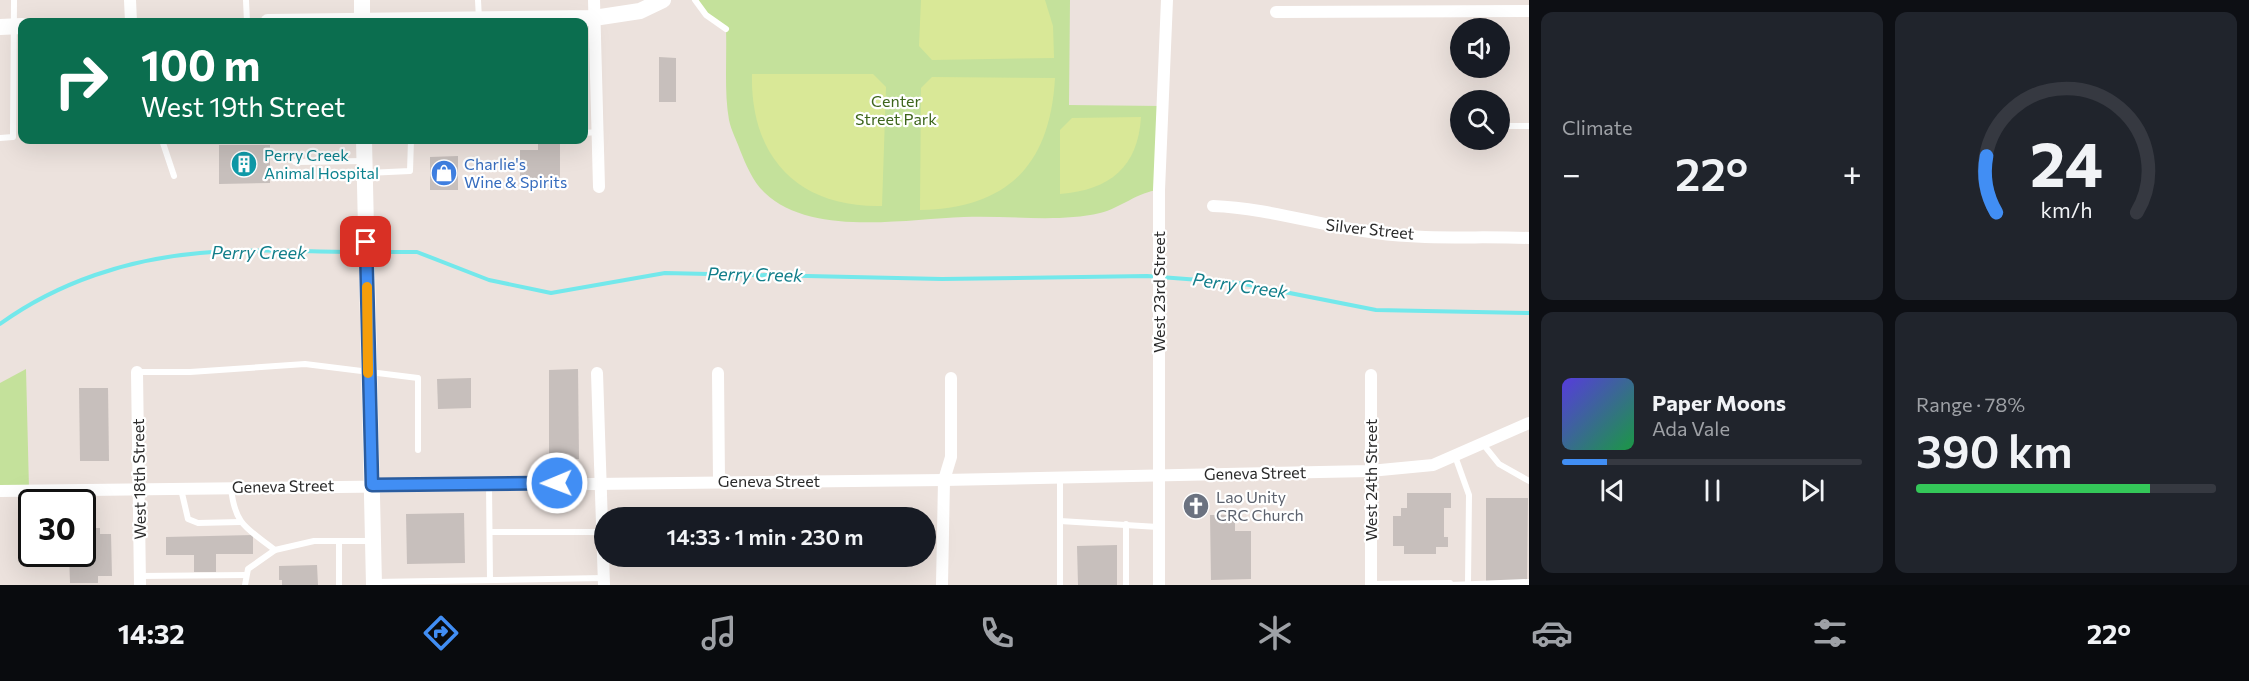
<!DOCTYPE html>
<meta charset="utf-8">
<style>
body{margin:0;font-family:Commissioner,sans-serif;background:#20242c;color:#f1f3f6;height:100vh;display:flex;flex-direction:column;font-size:22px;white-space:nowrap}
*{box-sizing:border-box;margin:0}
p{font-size:20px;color:#9ea1a6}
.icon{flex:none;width:33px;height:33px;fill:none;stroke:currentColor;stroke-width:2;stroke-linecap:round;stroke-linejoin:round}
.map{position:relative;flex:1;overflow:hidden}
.drawer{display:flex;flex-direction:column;gap:12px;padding:12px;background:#0d0f14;width:720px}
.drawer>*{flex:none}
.banner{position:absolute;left:18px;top:18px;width:570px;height:126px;border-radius:12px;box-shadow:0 6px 24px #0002;background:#0b6e4f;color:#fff;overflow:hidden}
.fabs{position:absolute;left:1450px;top:18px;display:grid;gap:12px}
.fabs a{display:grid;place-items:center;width:60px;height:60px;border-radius:50%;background:#171b24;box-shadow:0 6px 24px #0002;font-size:30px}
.speed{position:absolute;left:18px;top:489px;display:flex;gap:12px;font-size:30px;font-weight:700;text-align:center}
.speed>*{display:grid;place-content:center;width:78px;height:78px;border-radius:50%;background:#171b24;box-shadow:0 6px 24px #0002;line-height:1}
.speed .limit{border:3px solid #111;border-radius:9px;background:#fff;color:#111}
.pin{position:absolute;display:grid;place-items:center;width:51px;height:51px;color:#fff;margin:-26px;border-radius:12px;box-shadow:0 3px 9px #0006}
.me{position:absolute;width:66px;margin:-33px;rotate:269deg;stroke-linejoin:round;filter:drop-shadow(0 0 4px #0008)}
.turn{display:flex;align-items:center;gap:21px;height:126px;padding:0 24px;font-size:27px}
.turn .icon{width:78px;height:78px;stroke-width:2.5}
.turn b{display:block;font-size:42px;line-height:51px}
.big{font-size:45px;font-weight:600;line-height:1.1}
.drawer .card{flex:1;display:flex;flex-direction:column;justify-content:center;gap:9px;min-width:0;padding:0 21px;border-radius:12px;background:#20242c}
.drawer .dial{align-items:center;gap:0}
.dial svg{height:156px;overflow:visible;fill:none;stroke:#363941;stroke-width:7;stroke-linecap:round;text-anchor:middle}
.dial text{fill:#f1f3f6;stroke:none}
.song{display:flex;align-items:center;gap:18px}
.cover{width:72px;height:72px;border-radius:9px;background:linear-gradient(135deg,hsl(250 70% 55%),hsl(140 70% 35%))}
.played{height:6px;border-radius:3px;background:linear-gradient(90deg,#418ef4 15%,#363941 15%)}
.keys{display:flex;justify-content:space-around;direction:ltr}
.heat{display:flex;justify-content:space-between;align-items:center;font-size:33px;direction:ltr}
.charge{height:9px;border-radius:4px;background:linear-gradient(90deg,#34c759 78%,#363941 0)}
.drawer .tiles{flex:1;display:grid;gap:12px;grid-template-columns:repeat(2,1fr)}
.trip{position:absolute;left:594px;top:507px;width:342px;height:60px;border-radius:30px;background:#171b24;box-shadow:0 6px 24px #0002;font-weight:600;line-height:60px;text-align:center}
.dock{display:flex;height:96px;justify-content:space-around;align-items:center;background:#090b0e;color:#9ea1a6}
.dock .icon{width:42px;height:42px}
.dock .current{color:#418ef4}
.dock b{font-size:27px;color:#f1f3f6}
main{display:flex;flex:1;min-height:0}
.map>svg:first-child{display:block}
</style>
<main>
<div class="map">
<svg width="1529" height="585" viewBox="0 0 1529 585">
<rect width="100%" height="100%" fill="#ece2dd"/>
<!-- green -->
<g fill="#c4e19b">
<path d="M 695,0 L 1070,0 L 1069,105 L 1162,106 L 1159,190 C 1137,192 1121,208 1100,213 C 1057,223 1008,215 964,217 C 906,219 811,237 765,193 C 753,182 746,165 740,150 C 737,141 731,130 729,120 C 724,92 727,58 726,29 L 706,15 Z"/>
<path d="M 26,369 L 29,489 L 0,489 L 0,383 Z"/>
</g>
<!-- pitch -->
<g fill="#d9e897">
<path d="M 921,0 L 1045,0 L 1053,26 L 1054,58 L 932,60 L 919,46 Z"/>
<path d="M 752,74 L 873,74 L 886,87 L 882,206 C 798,208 750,157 752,74 Z"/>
<path d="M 932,77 L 1055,78 C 1050,165 1008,208 920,210 L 921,88 Z"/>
<path d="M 1141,117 C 1138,167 1110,190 1060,194 L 1060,130 L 1072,118 Z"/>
</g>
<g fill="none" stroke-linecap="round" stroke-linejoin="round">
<!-- stream -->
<g stroke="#73e8eb" stroke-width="4">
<path d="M 371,252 L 417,252 L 489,280 L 551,293 L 665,273 L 942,279 L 1147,276 L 1239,283 L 1376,310 L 1529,313"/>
<path d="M 0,324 C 58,282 129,259 200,253 C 253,248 308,252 361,252"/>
</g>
</g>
<!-- building -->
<g fill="#c7bfbc">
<path d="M 659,57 L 676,58 L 676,102 L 659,102 Z"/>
<path d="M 538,140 L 560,140 L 560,187 L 520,187 L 520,150 L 538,150 Z"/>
<path d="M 219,145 L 270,145 L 270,183 L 219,184 Z"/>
<path d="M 458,156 L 458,190 L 430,190 L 430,157 Z"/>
<path d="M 578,369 L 579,459 L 549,459 L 549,370 Z"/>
<path d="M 471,378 L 471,408 L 438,409 L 437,379 Z"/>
<path d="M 79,388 L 108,388 L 109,461 L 80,461 Z"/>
<path d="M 1407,493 L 1451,493 L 1451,508 L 1444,508 L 1444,537 L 1448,537 L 1448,547 L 1436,547 L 1436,554 L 1404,554 L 1404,546 L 1393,546 L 1393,516 L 1401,516 L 1401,508 L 1407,508 Z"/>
<path d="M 1486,498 L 1528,498 L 1527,580 L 1486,581 Z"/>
<path d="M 464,513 L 465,563 L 407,564 L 406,514 Z"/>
<path d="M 1210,515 L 1235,515 L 1235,531 L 1251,531 L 1251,579 L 1211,580 Z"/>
<path d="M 82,528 L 100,528 L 100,534 L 111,534 L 112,576 L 98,576 L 98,583 L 70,583 L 69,554 L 82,554 Z"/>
<path d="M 253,535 L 253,554 L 216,554 L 216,572 L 194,572 L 194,555 L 166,555 L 166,537 Z"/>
<path d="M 1117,545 L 1117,585 L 1078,585 L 1077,546 Z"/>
<path d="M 317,565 L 318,585 L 282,585 L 282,580 L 279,580 L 279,566 Z"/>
</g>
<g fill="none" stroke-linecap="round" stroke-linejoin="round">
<!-- lane -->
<g stroke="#fff" stroke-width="6">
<path d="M 246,0 L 247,22"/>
<path d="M 478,0 L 479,19"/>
<path d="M 695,0 L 706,15 L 726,29"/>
<path d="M 1501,126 L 1529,126"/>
<path d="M 584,133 L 598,132"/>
<path d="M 0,138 L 13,137 L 14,0"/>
<path d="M 162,140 L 174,176"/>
<path d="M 295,162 L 364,161"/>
<path d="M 367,173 L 410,171 L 411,140"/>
<path d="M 137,372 L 190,372 L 305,364 L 418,378 L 418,450"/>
<path d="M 1483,444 L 1499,464 L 1529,481"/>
<path d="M 1455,456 L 1469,495 L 1468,583"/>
<path d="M 489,484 L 490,580"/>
<path d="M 231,488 C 235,526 247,528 275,550"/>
<path d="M 181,489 L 188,519 L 198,523 L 240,522"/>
<path d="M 1060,521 L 1158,527"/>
<path d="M 1126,524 L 1126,585"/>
<path d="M 490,532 L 603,532"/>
<path d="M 339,541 L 339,585"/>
<path d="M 140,576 L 246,575"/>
<path d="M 374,582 L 604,578"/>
<path d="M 1371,584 L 1450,583"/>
<path d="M 245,585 L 248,569 L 275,550 L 314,541 L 372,541"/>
<path d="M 1060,585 L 1060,478"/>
<path d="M 1450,585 L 1529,582"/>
</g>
<!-- street -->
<g stroke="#fff" stroke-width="12">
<path d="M 130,0 L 131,22"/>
<path d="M 594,0 L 599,187"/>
<path d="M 1276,12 L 1529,11"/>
<path d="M 1213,206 C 1268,208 1321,226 1376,233 C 1426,240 1479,236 1529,238"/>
<path d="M 137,372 L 140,585"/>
<path d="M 597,373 L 604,585"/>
<path d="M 718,373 L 719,481"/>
<path d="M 0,491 L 944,480 L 1370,471 L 1433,465 L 1529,423"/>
<path d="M 942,585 L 944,480 L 951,457 L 951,378"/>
<path d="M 1159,585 L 1159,190 L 1167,0"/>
<path d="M 1371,585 L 1371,375"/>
</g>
<!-- secondary -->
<g stroke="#fff" stroke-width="16">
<path d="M 362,0 L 362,22"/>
<path d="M 268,22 L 594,18 L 640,11 L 663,0"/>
<path d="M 0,27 L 22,26"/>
<path d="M 364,140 L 374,585"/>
</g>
</g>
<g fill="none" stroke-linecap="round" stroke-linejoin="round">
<defs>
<path id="route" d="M 366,242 L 372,485 L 557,483"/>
</defs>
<!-- route casing -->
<use href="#route" stroke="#2a5c9f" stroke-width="15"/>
<!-- route -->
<use href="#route" stroke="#418ef4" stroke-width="10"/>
<!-- slow -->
<path stroke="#f59e0b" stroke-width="10" d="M 367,287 L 368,373"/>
</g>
<!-- icons -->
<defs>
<symbol id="building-disc" viewBox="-11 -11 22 22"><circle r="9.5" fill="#0f9aa8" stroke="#fff"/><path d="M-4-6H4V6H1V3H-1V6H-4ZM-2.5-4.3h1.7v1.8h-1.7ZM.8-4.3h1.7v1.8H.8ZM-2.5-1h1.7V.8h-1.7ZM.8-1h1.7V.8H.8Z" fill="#fff"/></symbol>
<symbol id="shop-disc" viewBox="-11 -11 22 22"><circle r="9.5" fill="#3f7fe0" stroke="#fff"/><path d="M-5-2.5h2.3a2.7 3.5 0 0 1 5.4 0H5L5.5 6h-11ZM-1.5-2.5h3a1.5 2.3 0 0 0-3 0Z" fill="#fff"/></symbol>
<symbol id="church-disc" viewBox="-11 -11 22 22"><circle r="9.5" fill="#6b7280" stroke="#fff"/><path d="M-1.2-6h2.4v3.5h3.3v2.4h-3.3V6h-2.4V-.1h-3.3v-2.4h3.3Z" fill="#fff"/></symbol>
</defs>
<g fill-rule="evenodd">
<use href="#building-disc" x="229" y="149" width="30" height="30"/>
<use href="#shop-disc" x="429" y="158" width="30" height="30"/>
<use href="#church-disc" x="1181" y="491" width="30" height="30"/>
</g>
<g text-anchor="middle" stroke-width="4.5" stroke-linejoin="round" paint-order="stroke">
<!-- park labels -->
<g font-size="16" fill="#3d651c" stroke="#fff">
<text x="896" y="107">Center<tspan x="896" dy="18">Street Park</tspan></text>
</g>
<!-- culture labels -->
<g font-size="16" fill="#0d838f" stroke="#fff" text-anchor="start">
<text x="264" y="161">Perry Creek<tspan x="264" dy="18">Animal Hospital</tspan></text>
</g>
<!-- shop labels -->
<g font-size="16" fill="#366cbe" stroke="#fff" text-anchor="start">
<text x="464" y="170">Charlie's<tspan x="464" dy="18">Wine &amp; Spirits</tspan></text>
</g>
<!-- street labels -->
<g font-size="16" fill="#2a2a2a" stroke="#fff">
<text transform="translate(1370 229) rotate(6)" y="6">Silver Street</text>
<text transform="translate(1159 292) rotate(-90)" y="6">West 23rd Street</text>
<text transform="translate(1255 473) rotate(-1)" y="6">Geneva Street</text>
<text transform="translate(139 479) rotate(-91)" y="6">West 18th Street</text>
<text transform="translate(1371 480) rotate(-90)" y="6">West 24th Street</text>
<text x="769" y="487">Geneva Street</text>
<text transform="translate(283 486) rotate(-1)" y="6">Geneva Street</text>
</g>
<!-- worship labels -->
<g font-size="16" fill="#5b616d" stroke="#fff" text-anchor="start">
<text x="1216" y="503">Lao Unity<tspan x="1216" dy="18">CRC Church</tspan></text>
</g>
<!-- water labels -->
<g font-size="18" font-style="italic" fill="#117e8a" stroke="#fff">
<text x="259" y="259">Perry Creek</text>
<text transform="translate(755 275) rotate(1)" y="6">Perry Creek</text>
<text transform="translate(1240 286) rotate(8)" y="6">Perry Creek</text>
</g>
</g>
</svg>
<div class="fabs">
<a><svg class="icon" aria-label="sound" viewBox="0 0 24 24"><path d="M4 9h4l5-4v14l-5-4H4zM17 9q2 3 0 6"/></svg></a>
<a><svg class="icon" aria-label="search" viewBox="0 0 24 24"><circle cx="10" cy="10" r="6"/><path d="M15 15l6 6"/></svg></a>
</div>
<div class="speed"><div class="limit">30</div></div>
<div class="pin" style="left:366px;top:242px;background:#d93025"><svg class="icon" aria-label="arrive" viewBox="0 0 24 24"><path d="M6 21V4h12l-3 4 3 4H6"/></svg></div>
<svg class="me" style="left:557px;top:483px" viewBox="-20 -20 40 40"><circle r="17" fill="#418ef4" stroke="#fff" stroke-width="3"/><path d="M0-11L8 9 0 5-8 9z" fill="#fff"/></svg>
<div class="trip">14:33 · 1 min · 230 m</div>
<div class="banner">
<div class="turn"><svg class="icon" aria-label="right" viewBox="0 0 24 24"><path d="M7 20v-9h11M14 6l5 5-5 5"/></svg><div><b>100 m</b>West 19th Street</div></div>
</div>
</div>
<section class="drawer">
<div class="tiles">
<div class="card"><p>Climate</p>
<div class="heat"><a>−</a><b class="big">22°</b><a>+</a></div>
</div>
<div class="card dial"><svg viewBox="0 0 100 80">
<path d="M14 69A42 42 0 1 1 86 69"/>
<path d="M14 69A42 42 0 0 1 9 40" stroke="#418ef4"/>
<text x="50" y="56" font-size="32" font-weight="700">24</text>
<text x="50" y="72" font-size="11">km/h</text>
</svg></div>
<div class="card">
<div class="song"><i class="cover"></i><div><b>Paper Moons</b><p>Ada Vale</p></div></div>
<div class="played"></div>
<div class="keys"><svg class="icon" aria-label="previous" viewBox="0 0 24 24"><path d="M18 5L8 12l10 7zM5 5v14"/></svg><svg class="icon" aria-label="pause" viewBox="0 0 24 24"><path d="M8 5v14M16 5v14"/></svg><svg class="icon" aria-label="next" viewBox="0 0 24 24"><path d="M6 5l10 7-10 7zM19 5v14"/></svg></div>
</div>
<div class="card"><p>Range · 78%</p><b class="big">390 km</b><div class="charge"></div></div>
</div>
</section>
</main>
<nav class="dock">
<b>14:32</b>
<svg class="icon current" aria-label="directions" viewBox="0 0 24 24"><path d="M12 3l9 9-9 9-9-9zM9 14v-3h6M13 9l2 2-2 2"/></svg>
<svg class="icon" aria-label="music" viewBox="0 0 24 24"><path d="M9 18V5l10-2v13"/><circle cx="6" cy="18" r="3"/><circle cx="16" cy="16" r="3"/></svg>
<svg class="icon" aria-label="phone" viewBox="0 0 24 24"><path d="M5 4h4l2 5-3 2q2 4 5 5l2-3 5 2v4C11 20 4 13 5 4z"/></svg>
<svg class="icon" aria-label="climate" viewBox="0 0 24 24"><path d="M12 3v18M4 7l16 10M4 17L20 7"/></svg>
<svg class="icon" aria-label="car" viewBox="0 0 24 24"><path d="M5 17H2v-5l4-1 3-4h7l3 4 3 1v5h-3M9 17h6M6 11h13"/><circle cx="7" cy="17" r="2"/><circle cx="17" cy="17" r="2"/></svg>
<svg class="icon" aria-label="filters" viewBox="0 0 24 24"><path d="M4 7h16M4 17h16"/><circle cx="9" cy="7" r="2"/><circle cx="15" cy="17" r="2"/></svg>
<b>22°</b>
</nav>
